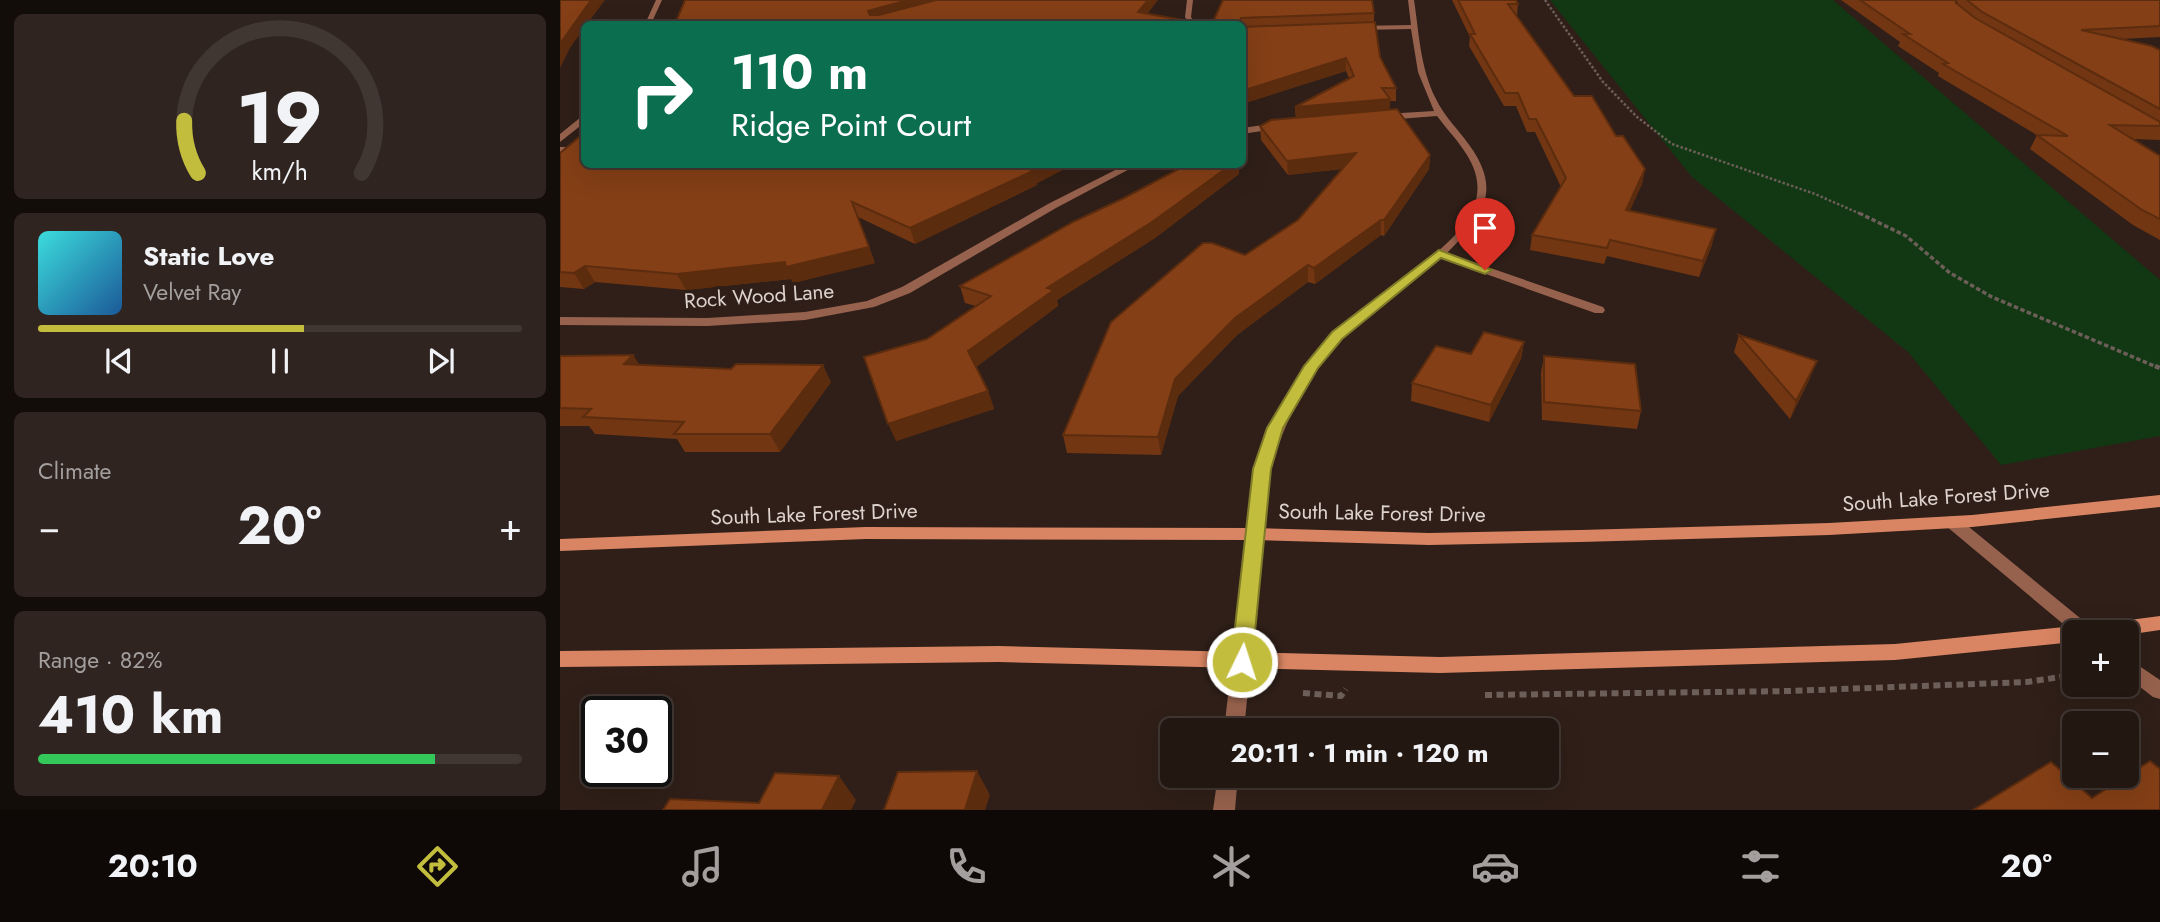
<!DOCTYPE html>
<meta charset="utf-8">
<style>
body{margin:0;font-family:Jost,sans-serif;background:#2f2420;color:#f1f3f6;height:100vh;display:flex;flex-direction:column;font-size:26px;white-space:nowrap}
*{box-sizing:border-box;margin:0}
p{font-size:23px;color:#a39f9f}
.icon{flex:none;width:38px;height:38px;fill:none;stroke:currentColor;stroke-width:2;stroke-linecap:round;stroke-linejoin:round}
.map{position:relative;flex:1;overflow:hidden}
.details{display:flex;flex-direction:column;gap:14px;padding:14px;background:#130d0a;width:560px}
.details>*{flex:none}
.top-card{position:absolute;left:21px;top:21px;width:665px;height:147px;border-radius:10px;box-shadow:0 7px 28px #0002,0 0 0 2px #403632;background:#0b6e4f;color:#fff;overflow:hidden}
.fabs{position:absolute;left:1502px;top:620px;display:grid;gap:14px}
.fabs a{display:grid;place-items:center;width:77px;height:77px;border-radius:10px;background:#231712;box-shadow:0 7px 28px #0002,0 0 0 2px #403632;font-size:35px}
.speed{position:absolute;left:21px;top:696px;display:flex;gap:14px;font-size:35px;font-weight:700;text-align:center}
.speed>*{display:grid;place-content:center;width:91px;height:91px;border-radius:50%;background:#231712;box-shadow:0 7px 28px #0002,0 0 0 2px #403632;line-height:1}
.speed .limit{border:4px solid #111;border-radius:10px;background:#fff;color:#111}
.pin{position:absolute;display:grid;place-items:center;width:60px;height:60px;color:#fff;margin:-72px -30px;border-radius:50% 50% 50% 0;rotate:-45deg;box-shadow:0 0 7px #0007}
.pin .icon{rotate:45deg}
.me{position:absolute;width:77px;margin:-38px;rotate:4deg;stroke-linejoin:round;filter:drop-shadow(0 0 5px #0008)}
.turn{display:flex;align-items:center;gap:24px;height:147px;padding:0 35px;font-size:32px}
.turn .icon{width:91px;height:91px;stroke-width:2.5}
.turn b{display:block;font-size:49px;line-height:60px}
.big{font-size:52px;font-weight:700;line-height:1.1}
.details .widget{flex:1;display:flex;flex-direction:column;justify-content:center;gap:10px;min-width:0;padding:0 24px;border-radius:10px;background:#2f2420}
.details .dial{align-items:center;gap:0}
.dial svg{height:182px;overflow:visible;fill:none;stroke:#403632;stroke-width:7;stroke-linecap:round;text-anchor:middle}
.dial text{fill:#f1f3f6;stroke:none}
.song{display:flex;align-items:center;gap:21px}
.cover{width:84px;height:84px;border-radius:10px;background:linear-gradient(135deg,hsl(180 70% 55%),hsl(210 70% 35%))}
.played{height:7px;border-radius:4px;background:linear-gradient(90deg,#c3bd3e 55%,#403632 55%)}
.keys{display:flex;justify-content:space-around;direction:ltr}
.heat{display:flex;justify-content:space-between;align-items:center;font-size:38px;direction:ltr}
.charge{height:10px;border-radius:5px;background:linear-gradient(90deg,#34c759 82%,#403632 0)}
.trip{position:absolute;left:600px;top:718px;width:399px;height:70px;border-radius:10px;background:#231712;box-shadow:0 7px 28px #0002,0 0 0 2px #403632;font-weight:700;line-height:70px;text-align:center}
.dock{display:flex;height:112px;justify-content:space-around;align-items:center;background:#0e0907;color:#a39f9f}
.dock .icon{width:49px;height:49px}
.dock .active{color:#c3bd3e}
.dock b{font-size:32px;color:#f1f3f6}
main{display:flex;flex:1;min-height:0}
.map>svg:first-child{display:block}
</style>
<main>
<section class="details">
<div class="widget dial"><svg viewBox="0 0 100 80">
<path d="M14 69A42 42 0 1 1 86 69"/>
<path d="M14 69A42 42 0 0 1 8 46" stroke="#c3bd3e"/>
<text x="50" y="56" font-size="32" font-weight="700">19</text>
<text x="50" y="72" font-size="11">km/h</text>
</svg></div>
<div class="widget">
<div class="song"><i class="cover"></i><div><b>Static Love</b><p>Velvet Ray</p></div></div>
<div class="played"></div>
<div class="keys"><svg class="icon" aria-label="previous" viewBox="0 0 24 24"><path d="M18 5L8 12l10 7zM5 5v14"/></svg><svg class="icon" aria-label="pause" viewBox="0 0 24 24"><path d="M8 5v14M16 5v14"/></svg><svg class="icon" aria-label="next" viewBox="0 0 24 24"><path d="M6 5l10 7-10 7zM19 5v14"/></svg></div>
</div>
<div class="widget"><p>Climate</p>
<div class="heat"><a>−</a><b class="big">20°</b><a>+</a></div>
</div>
<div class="widget"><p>Range · 82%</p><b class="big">410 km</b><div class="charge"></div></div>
</section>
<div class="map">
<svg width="1600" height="810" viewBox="0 0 1600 810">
<rect width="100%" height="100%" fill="#2f1f18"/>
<!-- green -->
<path fill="#123813" d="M 990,0 L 1273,0 L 1600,280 L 1600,436 L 1441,465 L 1348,352 L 1132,177 Z"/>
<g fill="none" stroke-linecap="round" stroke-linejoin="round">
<!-- path-far3 -->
<path stroke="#6c5e58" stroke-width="2.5" stroke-dasharray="2.5 2" stroke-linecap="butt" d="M 985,0 L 1043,82 L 1077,117 L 1112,144 L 1255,194 L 1303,215"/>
<!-- path-far2 -->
<path stroke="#6c5e58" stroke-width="3.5" stroke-dasharray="4.5 2.5" stroke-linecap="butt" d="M 1299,213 L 1346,236 L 1390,273 L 1432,297 L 1599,368"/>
<!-- path-far1 -->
<path stroke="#6c5e58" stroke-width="4.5" stroke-dasharray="5 3.5" stroke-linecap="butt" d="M 1595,366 L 1600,368"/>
<!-- path -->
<g stroke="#6c5e58" stroke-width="6" stroke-dasharray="7 4.5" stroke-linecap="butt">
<path d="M 743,693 L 781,696 L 786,689"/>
<path d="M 925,695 L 1230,691 L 1467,682 L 1514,675"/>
</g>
<!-- minor -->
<g fill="#97624d" fill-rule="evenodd">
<path d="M 96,0 L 102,0 L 91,24 L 85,24 Z"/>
<path d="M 627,0 L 633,0 L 631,17 L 635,24 L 629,24 L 625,17 Z"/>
<path d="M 848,0 L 854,0 C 859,32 860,68 876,99 C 883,114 894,125 904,138 C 943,187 927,213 887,253 L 1043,307 L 1045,310 L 1043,313 L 1035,313 L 881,258 C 849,285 813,308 783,337 C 747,373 726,421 710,469 L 684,730 L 664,730 C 671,670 678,610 685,551 C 688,524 688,493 695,467 C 709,419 737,370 771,335 C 806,298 895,253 913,209 C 929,170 899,145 877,116 L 825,120 L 821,117 L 825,114 L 874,111 L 858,72 L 851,29 L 797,30 L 794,28 L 797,26 L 851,25 Z"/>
<path d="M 21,117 L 24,117 L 24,123 L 0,142 L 0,134 Z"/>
<path d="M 718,123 L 722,126 L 721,128 L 682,134 L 682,128 Z"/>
<rect x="0" y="147" width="24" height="6"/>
<path d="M 567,164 L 579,164 L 496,208 L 350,293 L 314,307 L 245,320 L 147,326 L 0,325 L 0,317 L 147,318 L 245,312 L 307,301 L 342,287 L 488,204 Z"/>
<path d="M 1392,516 L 1398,518 L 1531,627 L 1534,632 L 1514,633 L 1386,526 L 1384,522 L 1386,518 Z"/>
<path d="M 1566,657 L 1600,680 L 1600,699 L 1593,697 L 1566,676 Z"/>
<path d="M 658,775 L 678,775 L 675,810 L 653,810 Z"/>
</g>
<!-- secondary -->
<g fill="#d98563" fill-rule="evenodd">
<path d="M 1600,495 L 1600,507 L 1412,527 L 1269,535 L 1020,542 L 869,545 L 694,540 L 306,539 L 0,551 L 0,539 L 306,527 L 694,528 L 869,533 L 1020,530 L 1269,523 L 1412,515 Z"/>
<path d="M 1600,616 L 1600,630 L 1566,635 L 1566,632 L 1514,632 L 1514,642 L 1335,660 L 880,673 L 439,662 L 0,667 L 0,651 L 439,646 L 880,657 L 1335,644 L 1514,626 L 1522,632 L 1525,627 L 1531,625 Z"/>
</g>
</g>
<!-- wall -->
<g fill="#723613">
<path d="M 663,0 L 814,13 L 814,22 L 820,57 L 836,88 L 836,101 L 830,101 L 829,110 L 870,155 L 869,169 L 824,236 L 821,235 L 755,284 L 748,282 L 677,335 L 618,396 L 601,455 L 507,453 L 503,435 L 685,255 L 738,220 L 782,169 L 728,175 L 701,140 L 700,126 L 736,118 L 735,107 L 789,78 L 786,71 L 682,104 L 682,24 L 652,24 Z"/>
<path d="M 892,0 L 956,0 L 958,4 L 957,15 L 955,15 L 1014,96 L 1056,136 L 1085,169 L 1082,184 L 1069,211 L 1152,245 L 1139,277 L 1047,256 L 1044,264 L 970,250 L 972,235 L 1001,187 L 975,132 L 967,132 L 956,106 L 944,106 L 909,46 L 910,37 Z"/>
<path d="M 1281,0 L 1395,0 L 1396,3 L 1399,5 L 1396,0 L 1600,0 L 1600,37 L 1561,39 L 1600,50 L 1600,140 L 1574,139 L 1600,156 L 1600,240 L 1573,225 L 1470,149 L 1477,135 L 1378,76 L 1379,73 L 1338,46 L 1340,42 Z"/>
<path d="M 0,153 L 476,184 L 477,185 L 355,244 L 298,217 L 315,263 L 233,283 L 231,279 L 126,290 L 35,282 L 24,289 L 0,287 Z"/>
<path d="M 628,164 L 678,164 L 679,174 L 595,238 L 497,300 L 498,306 L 416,367 L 428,391 L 434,409 L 336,441 L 367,339 L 416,306 L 405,303 L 400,286 Z"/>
<path d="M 1179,335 L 1250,378 L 1230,419 L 1174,352 Z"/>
<path d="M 964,342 L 961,359 L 929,422 L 851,401 L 852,383 L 911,354 Z"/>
<path d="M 73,355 L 79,365 L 271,382 L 220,452 L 125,452 L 117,439 L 35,434 L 29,426 L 0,426 L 0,356 Z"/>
<path d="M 984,356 L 1081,411 L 1077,429 L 982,420 L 981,373 Z"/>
</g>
<!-- shaded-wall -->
<g fill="#5c2c0f">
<path d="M 31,0 L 45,0 L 27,24 L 24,24 L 24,28 L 10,48 L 0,68 L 0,44 Z"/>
<path d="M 348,0 L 390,0 L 312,23 L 308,11 Z"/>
<path d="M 588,0 L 598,0 L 580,24 L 578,12 Z"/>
<path d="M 786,58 L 786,71 L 682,104 L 682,91 Z"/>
<path d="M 830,99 L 829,112 L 736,121 L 735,107 Z"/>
<path d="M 796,153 L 796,167 L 728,175 L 727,161 Z"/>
<path d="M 870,155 L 869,169 L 824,236 L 824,220 Z"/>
<path d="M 482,164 L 514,164 L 476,184 L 477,185 L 355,244 L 350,228 Z"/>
<path d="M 672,164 L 678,164 L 679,174 L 595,238 L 497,300 L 498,306 L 414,368 L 408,351 L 487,288 Z"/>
<path d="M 1085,169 L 1082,184 L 1063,226 L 1066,210 Z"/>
<path d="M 292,202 L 315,263 L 233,283 L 231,279 L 126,290 L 117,274 L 225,262 Z"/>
<path d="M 821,220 L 821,235 L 755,284 L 754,268 Z"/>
<path d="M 1156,229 L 1152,245 L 1139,277 L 1143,261 Z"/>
<path d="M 748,265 L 748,282 L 677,335 L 618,396 L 601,455 L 598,437 L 615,379 L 675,318 Z"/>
<path d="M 25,266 L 35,282 L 24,289 L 14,273 Z"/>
<path d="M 964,342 L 961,359 L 929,422 L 931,405 Z"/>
<path d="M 73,355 L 84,372 L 64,364 Z"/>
<path d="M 1257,361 L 1250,378 L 1230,419 L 1236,401 Z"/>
<path d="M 263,365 L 271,382 L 220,452 L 210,434 Z"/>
<path d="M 428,391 L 434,409 L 336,441 L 328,424 Z"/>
<path d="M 417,771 L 430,795 L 425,810 L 405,810 Z"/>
<path d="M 279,776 L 296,800 L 291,810 L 262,810 Z"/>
</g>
<!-- building -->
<g fill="#843f16" stroke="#5c2c0f" stroke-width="2">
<path d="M 0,0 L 31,0 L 0,44 Z"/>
<path d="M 125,0 L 348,0 L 308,11 L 310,15 L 319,15 L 376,0 L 588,0 L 578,12 L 645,24 L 115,24 Z"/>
<path d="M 663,0 L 812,0 L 814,13 L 681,18 L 679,24 L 652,24 Z"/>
<path d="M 898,0 L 956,0 L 958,4 L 948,4 L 1014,96 L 1032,96 L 1056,136 L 1063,136 L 1085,169 L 1066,210 L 1156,229 L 1143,261 L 1050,240 L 1047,248 L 972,235 L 1006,178 L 976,119 L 969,119 L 958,93 L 945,93 L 910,34 L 915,34 Z"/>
<path d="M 1300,0 L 1395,0 L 1396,3 L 1415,18 L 1600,122 L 1600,126 L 1550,125 L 1600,156 L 1600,219 L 1582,210 L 1477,135 L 1508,136 L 1383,64 L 1388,63 L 1343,34 L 1350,34 Z"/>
<path d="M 1407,0 L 1600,0 L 1600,26 L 1521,30 L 1592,46 L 1600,50 L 1600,109 L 1422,12 Z"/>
<path d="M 815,22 L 820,57 L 836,88 L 822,88 L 830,99 L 735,107 L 794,76 L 786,58 L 682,91 L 682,27 Z"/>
<path d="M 837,109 L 870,155 L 824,220 L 821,220 L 754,268 L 748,265 L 675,318 L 615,379 L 598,437 L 503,435 L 551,322 L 643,243 L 652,243 L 685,255 L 738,220 L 796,153 L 727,161 L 700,126 L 711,120 Z"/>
<path d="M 24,133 L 24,164 L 482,164 L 471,170 L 473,171 L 350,228 L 292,202 L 309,247 L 226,267 L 225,262 L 117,274 L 25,266 L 14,273 L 0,272 L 0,153 Z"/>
<path d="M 628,164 L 672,164 L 592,222 L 487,288 L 494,290 L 408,351 L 428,391 L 328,424 L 304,357 L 367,339 L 431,296 L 400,286 L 513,222 L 564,198 Z"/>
<path d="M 924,332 L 964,342 L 931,405 L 852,383 L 876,346 L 911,354 Z"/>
<path d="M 1179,335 L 1257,361 L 1236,401 Z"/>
<path d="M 73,355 L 64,364 L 171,369 L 176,364 L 263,365 L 210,434 L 114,434 L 124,422 L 23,417 L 31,409 L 0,408 L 0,356 Z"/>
<path d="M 984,356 L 1075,364 L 1081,411 L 984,402 Z"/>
<path d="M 1590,761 L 1600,769 L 1600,810 L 1413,810 L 1491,762 L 1532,798 Z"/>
<path d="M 417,771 L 405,810 L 324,810 L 338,772 Z"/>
<path d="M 215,773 L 279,776 L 262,810 L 103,810 L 110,799 L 199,803 Z"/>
</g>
<!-- route -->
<path fill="#c3bd3e" stroke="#7f7b28" stroke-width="2" d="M 879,250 L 932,270 L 925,274 L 881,258 L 782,339 L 758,368 L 723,428 L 711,469 L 692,662 L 689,668 L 682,671 L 674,668 L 671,662 L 693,469 L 707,428 L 744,366 L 772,332 Z"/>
<g text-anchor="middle" stroke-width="7" stroke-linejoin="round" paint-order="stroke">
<!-- street labels -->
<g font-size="21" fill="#ddd2cd" stroke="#2f1f18">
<text transform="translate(199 296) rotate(-4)" y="7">Rock Wood Lane</text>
<text transform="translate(1386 497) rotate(-4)" y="7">South Lake Forest Drive</text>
<text transform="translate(822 513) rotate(1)" y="7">South Lake Forest Drive</text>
<text transform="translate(254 514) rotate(-2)" y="7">South Lake Forest Drive</text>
</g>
</g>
</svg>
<div class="fabs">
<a>+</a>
<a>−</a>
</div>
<div class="speed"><div class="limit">30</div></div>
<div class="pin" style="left:925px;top:270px;background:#d93025"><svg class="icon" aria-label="arrive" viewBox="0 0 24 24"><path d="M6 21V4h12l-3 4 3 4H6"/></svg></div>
<svg class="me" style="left:682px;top:662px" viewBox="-20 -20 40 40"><circle r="17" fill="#c3bd3e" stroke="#fff" stroke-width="3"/><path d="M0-11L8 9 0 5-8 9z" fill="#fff"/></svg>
<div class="trip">20:11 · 1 min · 120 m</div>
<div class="top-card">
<div class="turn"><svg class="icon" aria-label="right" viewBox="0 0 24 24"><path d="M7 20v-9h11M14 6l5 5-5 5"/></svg><div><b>110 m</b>Ridge Point Court</div></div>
</div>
</div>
</main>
<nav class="dock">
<b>20:10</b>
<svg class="icon active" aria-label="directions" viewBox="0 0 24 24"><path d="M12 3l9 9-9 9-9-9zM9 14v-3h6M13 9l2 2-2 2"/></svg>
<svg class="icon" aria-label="music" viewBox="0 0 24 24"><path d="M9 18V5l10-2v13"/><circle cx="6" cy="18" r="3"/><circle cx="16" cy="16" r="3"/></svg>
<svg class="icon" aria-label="phone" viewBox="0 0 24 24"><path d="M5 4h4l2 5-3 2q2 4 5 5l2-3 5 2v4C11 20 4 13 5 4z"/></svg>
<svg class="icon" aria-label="climate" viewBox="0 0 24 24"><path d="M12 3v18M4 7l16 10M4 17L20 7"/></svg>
<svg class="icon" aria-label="car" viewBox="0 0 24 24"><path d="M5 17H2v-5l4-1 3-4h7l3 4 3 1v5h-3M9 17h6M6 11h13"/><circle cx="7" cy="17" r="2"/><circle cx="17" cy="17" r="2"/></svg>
<svg class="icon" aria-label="filters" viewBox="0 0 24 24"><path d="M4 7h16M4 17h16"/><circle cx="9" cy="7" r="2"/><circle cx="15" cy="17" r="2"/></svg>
<b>20°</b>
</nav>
